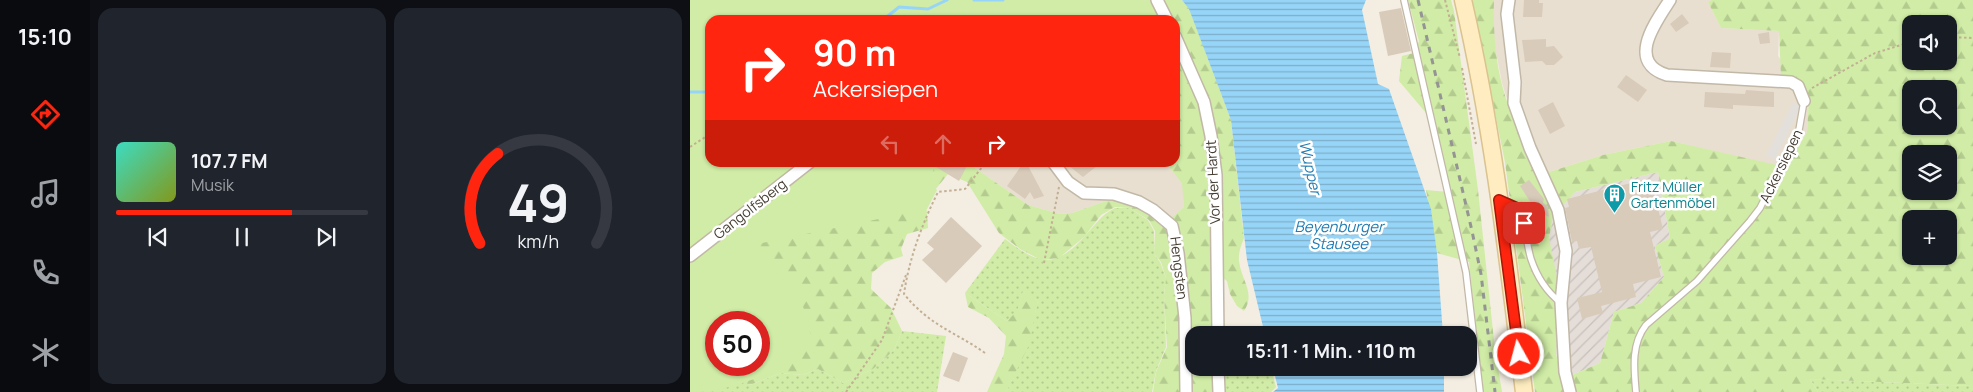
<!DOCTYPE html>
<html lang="de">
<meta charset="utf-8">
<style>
body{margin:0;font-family:Manrope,sans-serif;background:#20242c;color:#f1f3f6;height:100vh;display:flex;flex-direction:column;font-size:19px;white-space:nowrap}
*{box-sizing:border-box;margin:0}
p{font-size:16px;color:#9ea1a6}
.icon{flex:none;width:28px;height:28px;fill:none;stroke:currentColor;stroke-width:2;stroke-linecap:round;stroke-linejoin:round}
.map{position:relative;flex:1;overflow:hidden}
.side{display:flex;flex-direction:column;gap:8px;padding:8px;background:#0d0f14;width:600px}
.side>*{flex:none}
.banner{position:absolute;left:15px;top:15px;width:475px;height:152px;border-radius:15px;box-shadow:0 1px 4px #0004;background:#ff250e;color:#fff;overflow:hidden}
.tools{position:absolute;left:1212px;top:15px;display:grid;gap:10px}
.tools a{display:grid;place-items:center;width:55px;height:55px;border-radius:10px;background:#171b24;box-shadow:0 1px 4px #0004;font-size:25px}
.speed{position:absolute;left:15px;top:311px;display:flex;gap:10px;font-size:25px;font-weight:700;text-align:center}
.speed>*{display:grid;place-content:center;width:65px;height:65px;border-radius:50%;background:#171b24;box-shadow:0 1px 4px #0004;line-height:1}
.speed .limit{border:8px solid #d22;background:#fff;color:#111}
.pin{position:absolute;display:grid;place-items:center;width:42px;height:42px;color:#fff;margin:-21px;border-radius:10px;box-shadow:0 2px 8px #0006}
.me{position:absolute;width:55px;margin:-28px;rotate:353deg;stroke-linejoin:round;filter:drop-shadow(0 0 4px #0008)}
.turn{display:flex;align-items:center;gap:18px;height:105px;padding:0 25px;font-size:22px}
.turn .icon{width:65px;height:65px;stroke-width:2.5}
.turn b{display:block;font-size:35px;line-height:42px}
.lanes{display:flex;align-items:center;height:48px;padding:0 25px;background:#0003;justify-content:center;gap:25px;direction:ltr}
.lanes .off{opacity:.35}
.side .widget{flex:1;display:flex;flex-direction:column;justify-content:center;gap:8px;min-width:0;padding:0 18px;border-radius:15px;background:#20242c}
.side .dial{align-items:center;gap:0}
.dial svg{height:130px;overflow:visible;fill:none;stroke:#363941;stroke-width:7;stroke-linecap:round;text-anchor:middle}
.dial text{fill:#f1f3f6;stroke:none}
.song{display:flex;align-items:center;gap:15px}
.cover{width:60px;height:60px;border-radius:8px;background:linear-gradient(135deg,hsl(170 70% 55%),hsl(70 70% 35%))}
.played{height:5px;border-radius:2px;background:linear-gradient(90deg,#ff250e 70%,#363941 70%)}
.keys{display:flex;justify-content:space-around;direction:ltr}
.side .tiles{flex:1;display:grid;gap:8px;grid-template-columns:repeat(2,1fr)}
.trip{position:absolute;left:495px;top:326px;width:292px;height:50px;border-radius:15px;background:#171b24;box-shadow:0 1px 4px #0004;font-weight:700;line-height:50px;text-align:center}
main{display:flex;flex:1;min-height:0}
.tabs{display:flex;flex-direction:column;width:90px;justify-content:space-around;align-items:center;background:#090b0e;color:#9ea1a6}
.tabs .icon{width:35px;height:35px}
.tabs .active{color:#ff250e}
.tabs b{font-size:22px;color:#f1f3f6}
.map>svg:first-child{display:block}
</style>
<main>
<nav class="tabs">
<b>15:10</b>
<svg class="icon active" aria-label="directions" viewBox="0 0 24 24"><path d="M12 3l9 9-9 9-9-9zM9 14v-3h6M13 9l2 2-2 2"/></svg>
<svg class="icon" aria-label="music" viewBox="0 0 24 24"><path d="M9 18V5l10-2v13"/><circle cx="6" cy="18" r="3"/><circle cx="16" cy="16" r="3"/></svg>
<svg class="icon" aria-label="phone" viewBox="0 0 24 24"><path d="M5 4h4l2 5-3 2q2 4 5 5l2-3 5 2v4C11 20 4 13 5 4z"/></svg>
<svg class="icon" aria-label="climate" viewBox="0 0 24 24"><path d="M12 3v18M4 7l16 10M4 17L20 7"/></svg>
</nav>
<section class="side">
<div class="tiles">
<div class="widget">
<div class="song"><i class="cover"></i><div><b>107.7 FM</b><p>Musik</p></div></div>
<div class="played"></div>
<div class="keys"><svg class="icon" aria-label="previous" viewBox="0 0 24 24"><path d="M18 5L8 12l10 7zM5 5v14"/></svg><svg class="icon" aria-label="pause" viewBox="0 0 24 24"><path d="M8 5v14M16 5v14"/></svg><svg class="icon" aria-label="next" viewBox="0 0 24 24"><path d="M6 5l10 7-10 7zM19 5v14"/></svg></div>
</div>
<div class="widget dial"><svg viewBox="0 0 100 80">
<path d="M14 69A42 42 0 1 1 86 69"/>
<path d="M14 69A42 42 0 0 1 25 14" stroke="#ff250e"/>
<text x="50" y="56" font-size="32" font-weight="700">49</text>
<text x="50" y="72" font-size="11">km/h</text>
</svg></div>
</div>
</section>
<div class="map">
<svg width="1283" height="392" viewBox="0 0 1283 392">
<defs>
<pattern id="industrial-furrows" width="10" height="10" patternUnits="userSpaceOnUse" patternTransform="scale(1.25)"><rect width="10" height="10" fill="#e5ded8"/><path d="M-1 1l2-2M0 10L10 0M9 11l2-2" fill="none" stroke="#c6bfba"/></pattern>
<pattern id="grass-dots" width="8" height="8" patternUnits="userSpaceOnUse" patternTransform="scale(1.25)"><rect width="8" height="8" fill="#d0eca6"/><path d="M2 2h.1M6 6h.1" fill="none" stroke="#b4cb8f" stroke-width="1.8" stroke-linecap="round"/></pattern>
<pattern id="forest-firs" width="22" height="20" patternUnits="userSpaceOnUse" patternTransform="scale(1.25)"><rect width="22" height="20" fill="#d0eca6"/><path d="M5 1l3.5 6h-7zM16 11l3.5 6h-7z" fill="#b4cb8f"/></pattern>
<pattern id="water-rules" width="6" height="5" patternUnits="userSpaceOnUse" patternTransform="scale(1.25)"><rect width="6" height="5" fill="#97d5f8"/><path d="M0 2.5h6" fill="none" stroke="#7daec9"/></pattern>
</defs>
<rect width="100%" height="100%" fill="#f3ede2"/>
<!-- residential -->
<g fill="#e8dfd0">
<path d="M 804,0 L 1022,0 L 1018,2 L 1031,28 L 1089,31 L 1088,56 L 1119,97 L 1117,132 L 1096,168 L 981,141 L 913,155 L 856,173 L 820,109 L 812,83 L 803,37 Z"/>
<path d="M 278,163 L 476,163 L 493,183 L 494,207 L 478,222 L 419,200 L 382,213 L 370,214 L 338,205 Z"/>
</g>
<!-- industrial -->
<path fill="url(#industrial-furrows)" d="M 968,172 L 980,238 L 965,246 L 974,277 L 951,303 L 924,312 L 910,363 L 873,379 L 866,354 L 868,316 L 859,238 L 863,217 L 885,192 Z"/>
<!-- grass -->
<g fill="url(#grass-dots)">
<path d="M 425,208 L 439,208 L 458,220 L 464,231 L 464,254 L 470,262 L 476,278 L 474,295 L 476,347 L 466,371 L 462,392 L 316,392 L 338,344 L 348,300 L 333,292 L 327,312 L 317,321 L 275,293 L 315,239 C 348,264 364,270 394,237 C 405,225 411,215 425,208 Z"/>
<path d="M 212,331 L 256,336 L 247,392 L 0,392 L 0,351 L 60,385 L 91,373 L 113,375 L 128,369 L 153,383 L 183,369 L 204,350 Z"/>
<path d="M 546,368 L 581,368 L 586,387 L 581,392 L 534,392 L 533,373 L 545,372 Z"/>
<path d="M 1120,379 L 1283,386 L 1283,392 L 1128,392 Z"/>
</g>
<!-- forest -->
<g fill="url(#forest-firs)" fill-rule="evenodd">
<path d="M 454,0 L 492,0 L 499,8 L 541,120 L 554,238 C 551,246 548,253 549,261 C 551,280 566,293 554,311 L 547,306 L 540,294 L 537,281 L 526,273 L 528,335 L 504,335 L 504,368 L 528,368 L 529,392 L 463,392 L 466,372 L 477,347 L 474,296 L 476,278 L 471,262 L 464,254 L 465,231 L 459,220 L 439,208 L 425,207 L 411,215 L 394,237 L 369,258 L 351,260 L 330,249 L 309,233 L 277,182 L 258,174 L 236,201 L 238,228 L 217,234 L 211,249 L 213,256 L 195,262 L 182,273 L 181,289 L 201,308 L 212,331 L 204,350 L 183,369 L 153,383 L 128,369 L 113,375 L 91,373 L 60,385 L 12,366 L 20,162 L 278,163 L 338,205 L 370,214 L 382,213 L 419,200 L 440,204 L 478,221 L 494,207 L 492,183 L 476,163 L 485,162 L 485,20 L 463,20 ZM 26,322 L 69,322 L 69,365 L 26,365 Z"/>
<path d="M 718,0 L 761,0 L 764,11 L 788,190 L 805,350 L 812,392 L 793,392 L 779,262 L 747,253 L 736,190 L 758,192 L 742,120 L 709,81 L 712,56 L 724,53 L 729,41 Z"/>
<path d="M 782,0 L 804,0 C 803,36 806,75 820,109 C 830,131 844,152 856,173 L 913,155 L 981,141 L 1096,167 L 1117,132 L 1119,97 L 1091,76 L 1089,31 L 1031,28 L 1018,2 L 1022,0 L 1283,0 L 1283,386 L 1120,379 L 1128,392 L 845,392 L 815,162 ZM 1221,24 L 1259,24 L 1259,61 L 1221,61 ZM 1221,89 L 1259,89 L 1259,126 L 1221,126 ZM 1221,154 L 1259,154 L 1259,191 L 1221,191 ZM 968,172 L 980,238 L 965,246 L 974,277 L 951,303 L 924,312 L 910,363 L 873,379 L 866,354 L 870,292 L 859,238 L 863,217 L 885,192 ZM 1221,219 L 1259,219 L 1259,256 L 1221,256 Z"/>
<path d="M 333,291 L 348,300 L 339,345 L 316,392 L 297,392 L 314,354 L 316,336 L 299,318 L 278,307 L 275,293 L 317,321 L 327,311 Z"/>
</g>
<!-- park -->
<path fill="#d0eca6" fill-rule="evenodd" d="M 0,0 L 454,0 L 460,7 L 464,20 L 20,20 L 20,162 L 246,163 L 239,182 L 247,190 L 237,209 L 58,246 L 110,295 L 121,336 L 108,361 C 73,376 38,392 0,392 ZM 26,322 L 69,322 L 69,365 L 26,365 Z"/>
<!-- parking -->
<path fill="#e3e0dc" d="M 1103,103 L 1111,106 L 1085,159 L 1076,156 Z"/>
<!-- water -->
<g fill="url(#water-rules)">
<path d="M 492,0 L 676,0 L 672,10 L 688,84 L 699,89 L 741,209 L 747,253 L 753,335 L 575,335 L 557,260 L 541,120 L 499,9 Z"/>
<path d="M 583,368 L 754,368 L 754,392 L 583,392 L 588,388 Z"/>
</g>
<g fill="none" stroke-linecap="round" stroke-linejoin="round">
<!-- stream -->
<g stroke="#97d5f8" stroke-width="3">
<path d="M 284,0 L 313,0"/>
<path d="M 193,20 L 209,7 L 238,9 L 257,0"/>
<path d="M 0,92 L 20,92"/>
</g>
</g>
<!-- building -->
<g fill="#d9cbba">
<path d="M 834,0 L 849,0 L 849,3 L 853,3 L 852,17 L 833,17 Z"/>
<path d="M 711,8 L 721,51 L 698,56 L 689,12 Z"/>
<path d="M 992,14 L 999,23 L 986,32 L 980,24 Z"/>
<path d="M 1079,32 L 1080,43 L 1070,44 L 1068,34 Z"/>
<path d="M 856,39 L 856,47 L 864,46 L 873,57 L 864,65 L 856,65 L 852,61 L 835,62 L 832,40 Z"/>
<path d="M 1022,52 L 1041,53 L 1040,68 L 1020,67 Z"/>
<path d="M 936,75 L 957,90 L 948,102 L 927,87 Z"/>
<path d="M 1056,90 L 1084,92 L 1084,107 L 1043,105 L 1043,109 L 1014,107 L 1015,92 L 1055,94 Z"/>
<path d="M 863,102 L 875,126 L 860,134 L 848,110 Z"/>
<path d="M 238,162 L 279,162 L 269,181 Z"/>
<path d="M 334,162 L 336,162 L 354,196 L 344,199 L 340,192 L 335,199 L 317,186 Z"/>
<path d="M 374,162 L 412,162 L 393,177 Z"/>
<path d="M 839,180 L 854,199 L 853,203 L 858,206 L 859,217 L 839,207 L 841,203 L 830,186 Z"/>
<path d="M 953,180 L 954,186 L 962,184 L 973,229 L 960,232 L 971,277 L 943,284 L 946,297 L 911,306 L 913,313 L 892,319 L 887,298 L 912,292 L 901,247 L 889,249 L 887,241 L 882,242 L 875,208 L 879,207 L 877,199 Z"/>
<path d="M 261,217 L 292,246 L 256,283 L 232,260 L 244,249 L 237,243 Z"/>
<path d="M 263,352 L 278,358 L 269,382 L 253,376 Z"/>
</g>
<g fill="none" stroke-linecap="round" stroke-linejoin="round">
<defs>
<g id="lane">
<path d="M 714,0 L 776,272 L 790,392"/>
<path d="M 812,201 C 838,209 834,237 841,259 C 847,277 857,292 871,303"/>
<path d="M 946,392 C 944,369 941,344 956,325 L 1007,281 L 1060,221 L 1070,208 L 1109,130 L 1114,101"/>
</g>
<g id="street">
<path d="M 467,0 L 477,20"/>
<path d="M 819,0 L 817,14 L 825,82 L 824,103 L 840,148 L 868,210 L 876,251 L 871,303 L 875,372 L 880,392"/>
<path d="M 980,0 C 965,23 936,62 977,75 L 1101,82 L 1108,86 L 1114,101"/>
<path d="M 485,36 L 514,102 L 521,136 L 526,175 L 528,335"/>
<path d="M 363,162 L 378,182 L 394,193 L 424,194 L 449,202 L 463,210 L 482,226 L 488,253 L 495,318 L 496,392"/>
<path d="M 0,256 L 120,162"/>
<path d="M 528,368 L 529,392"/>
</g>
<path id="secondary" d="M 773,0 C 803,129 818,261 834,392"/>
</defs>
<!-- lane casing -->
<use href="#lane" stroke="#c2b8a7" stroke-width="8"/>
<!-- street casing -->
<use href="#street" stroke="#c2b8a7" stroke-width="14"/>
<!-- secondary casing -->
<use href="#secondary" stroke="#dbc38f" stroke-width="19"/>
<!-- path -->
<g stroke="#c3b094" stroke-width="2" stroke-dasharray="2.5 2.5" stroke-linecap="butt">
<path d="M 755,0 L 770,58"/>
<path d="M 1259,37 L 1283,38"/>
<path d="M 772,68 L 786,144"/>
<path d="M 1122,88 L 1185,53 L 1221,42"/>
<path d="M 0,147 L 20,134"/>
<path d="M 354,263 L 369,187"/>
<path d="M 295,353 C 264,331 240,326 214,294 C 219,259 232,224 248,192 L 275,189 L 296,162"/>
<path d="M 156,392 L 192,340 L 216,275"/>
</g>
<!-- lane -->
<use href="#lane" stroke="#fff" stroke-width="5.5"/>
<!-- street -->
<use href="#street" stroke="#fff" stroke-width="11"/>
<!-- secondary -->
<use href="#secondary" stroke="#ffedc1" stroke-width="16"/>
<!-- rail -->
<path stroke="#949494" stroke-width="3" stroke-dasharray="6 6" stroke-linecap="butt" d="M 728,0 L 782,231 L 791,274 L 805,392"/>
</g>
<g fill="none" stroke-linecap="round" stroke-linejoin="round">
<defs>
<path id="route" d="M 829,354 L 809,200 L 827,208 L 834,223"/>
</defs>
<!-- route casing -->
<use href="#route" stroke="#a61809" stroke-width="12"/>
<!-- route -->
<use href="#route" stroke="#ff250e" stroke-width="9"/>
</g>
<!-- icons -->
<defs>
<symbol id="building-pin" viewBox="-11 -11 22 30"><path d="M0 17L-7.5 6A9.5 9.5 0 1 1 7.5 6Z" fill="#0f9aa8" stroke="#fff"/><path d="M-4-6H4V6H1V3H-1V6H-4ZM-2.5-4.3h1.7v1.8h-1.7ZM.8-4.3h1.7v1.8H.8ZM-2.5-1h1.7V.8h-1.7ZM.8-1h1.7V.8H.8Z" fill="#fff"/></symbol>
</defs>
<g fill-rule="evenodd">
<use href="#building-pin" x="912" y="182" width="25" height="34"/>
</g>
<g text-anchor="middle" stroke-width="5" stroke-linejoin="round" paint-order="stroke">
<!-- street labels -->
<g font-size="14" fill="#453d32" stroke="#fff">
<text transform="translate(1091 166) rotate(-64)" y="5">Ackersiepen</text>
<text transform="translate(523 182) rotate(-93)" y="5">Vor der Hardt</text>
<text transform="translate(60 209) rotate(-38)" y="5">Gangolfsberg</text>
<text transform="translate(489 268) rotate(83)" y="5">Hengsten</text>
</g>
<!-- culture labels -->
<g font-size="14" fill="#0d838f" stroke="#fff" text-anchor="start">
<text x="941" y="192">Fritz Müller<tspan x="941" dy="16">Gartenmöbel</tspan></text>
</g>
<!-- water labels -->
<g font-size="15" font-style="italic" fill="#207cb3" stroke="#fff">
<text transform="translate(620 168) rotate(77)" y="5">Wupper</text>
<text x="649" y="232">Beyenburger<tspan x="649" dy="17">Stausee</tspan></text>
</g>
</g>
</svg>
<div class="tools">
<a><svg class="icon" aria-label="sound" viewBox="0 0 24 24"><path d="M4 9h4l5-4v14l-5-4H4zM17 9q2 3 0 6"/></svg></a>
<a><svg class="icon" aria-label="search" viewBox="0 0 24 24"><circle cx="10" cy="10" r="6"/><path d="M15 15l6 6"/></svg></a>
<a><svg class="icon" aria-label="layers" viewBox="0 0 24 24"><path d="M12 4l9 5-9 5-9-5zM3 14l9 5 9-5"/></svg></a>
<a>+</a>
</div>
<div class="speed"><div class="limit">50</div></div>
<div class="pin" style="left:834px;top:223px;background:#d93025"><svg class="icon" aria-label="arrive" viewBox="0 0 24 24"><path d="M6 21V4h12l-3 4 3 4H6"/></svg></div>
<svg class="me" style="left:829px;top:354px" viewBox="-20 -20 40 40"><circle r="17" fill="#ff250e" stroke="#fff" stroke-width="3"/><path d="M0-11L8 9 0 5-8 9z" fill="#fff"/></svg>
<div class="trip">15:11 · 1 Min. · 110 m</div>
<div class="banner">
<div class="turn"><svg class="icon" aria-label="right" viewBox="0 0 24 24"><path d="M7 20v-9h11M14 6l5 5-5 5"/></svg><div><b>90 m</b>Ackersiepen</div></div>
<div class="lanes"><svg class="icon off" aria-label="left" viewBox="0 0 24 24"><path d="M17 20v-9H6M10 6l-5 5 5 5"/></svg><svg class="icon off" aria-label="ahead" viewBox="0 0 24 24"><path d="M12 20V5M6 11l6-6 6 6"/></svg><svg class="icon" aria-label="right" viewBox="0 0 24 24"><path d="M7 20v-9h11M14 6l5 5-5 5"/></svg></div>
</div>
</div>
</main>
